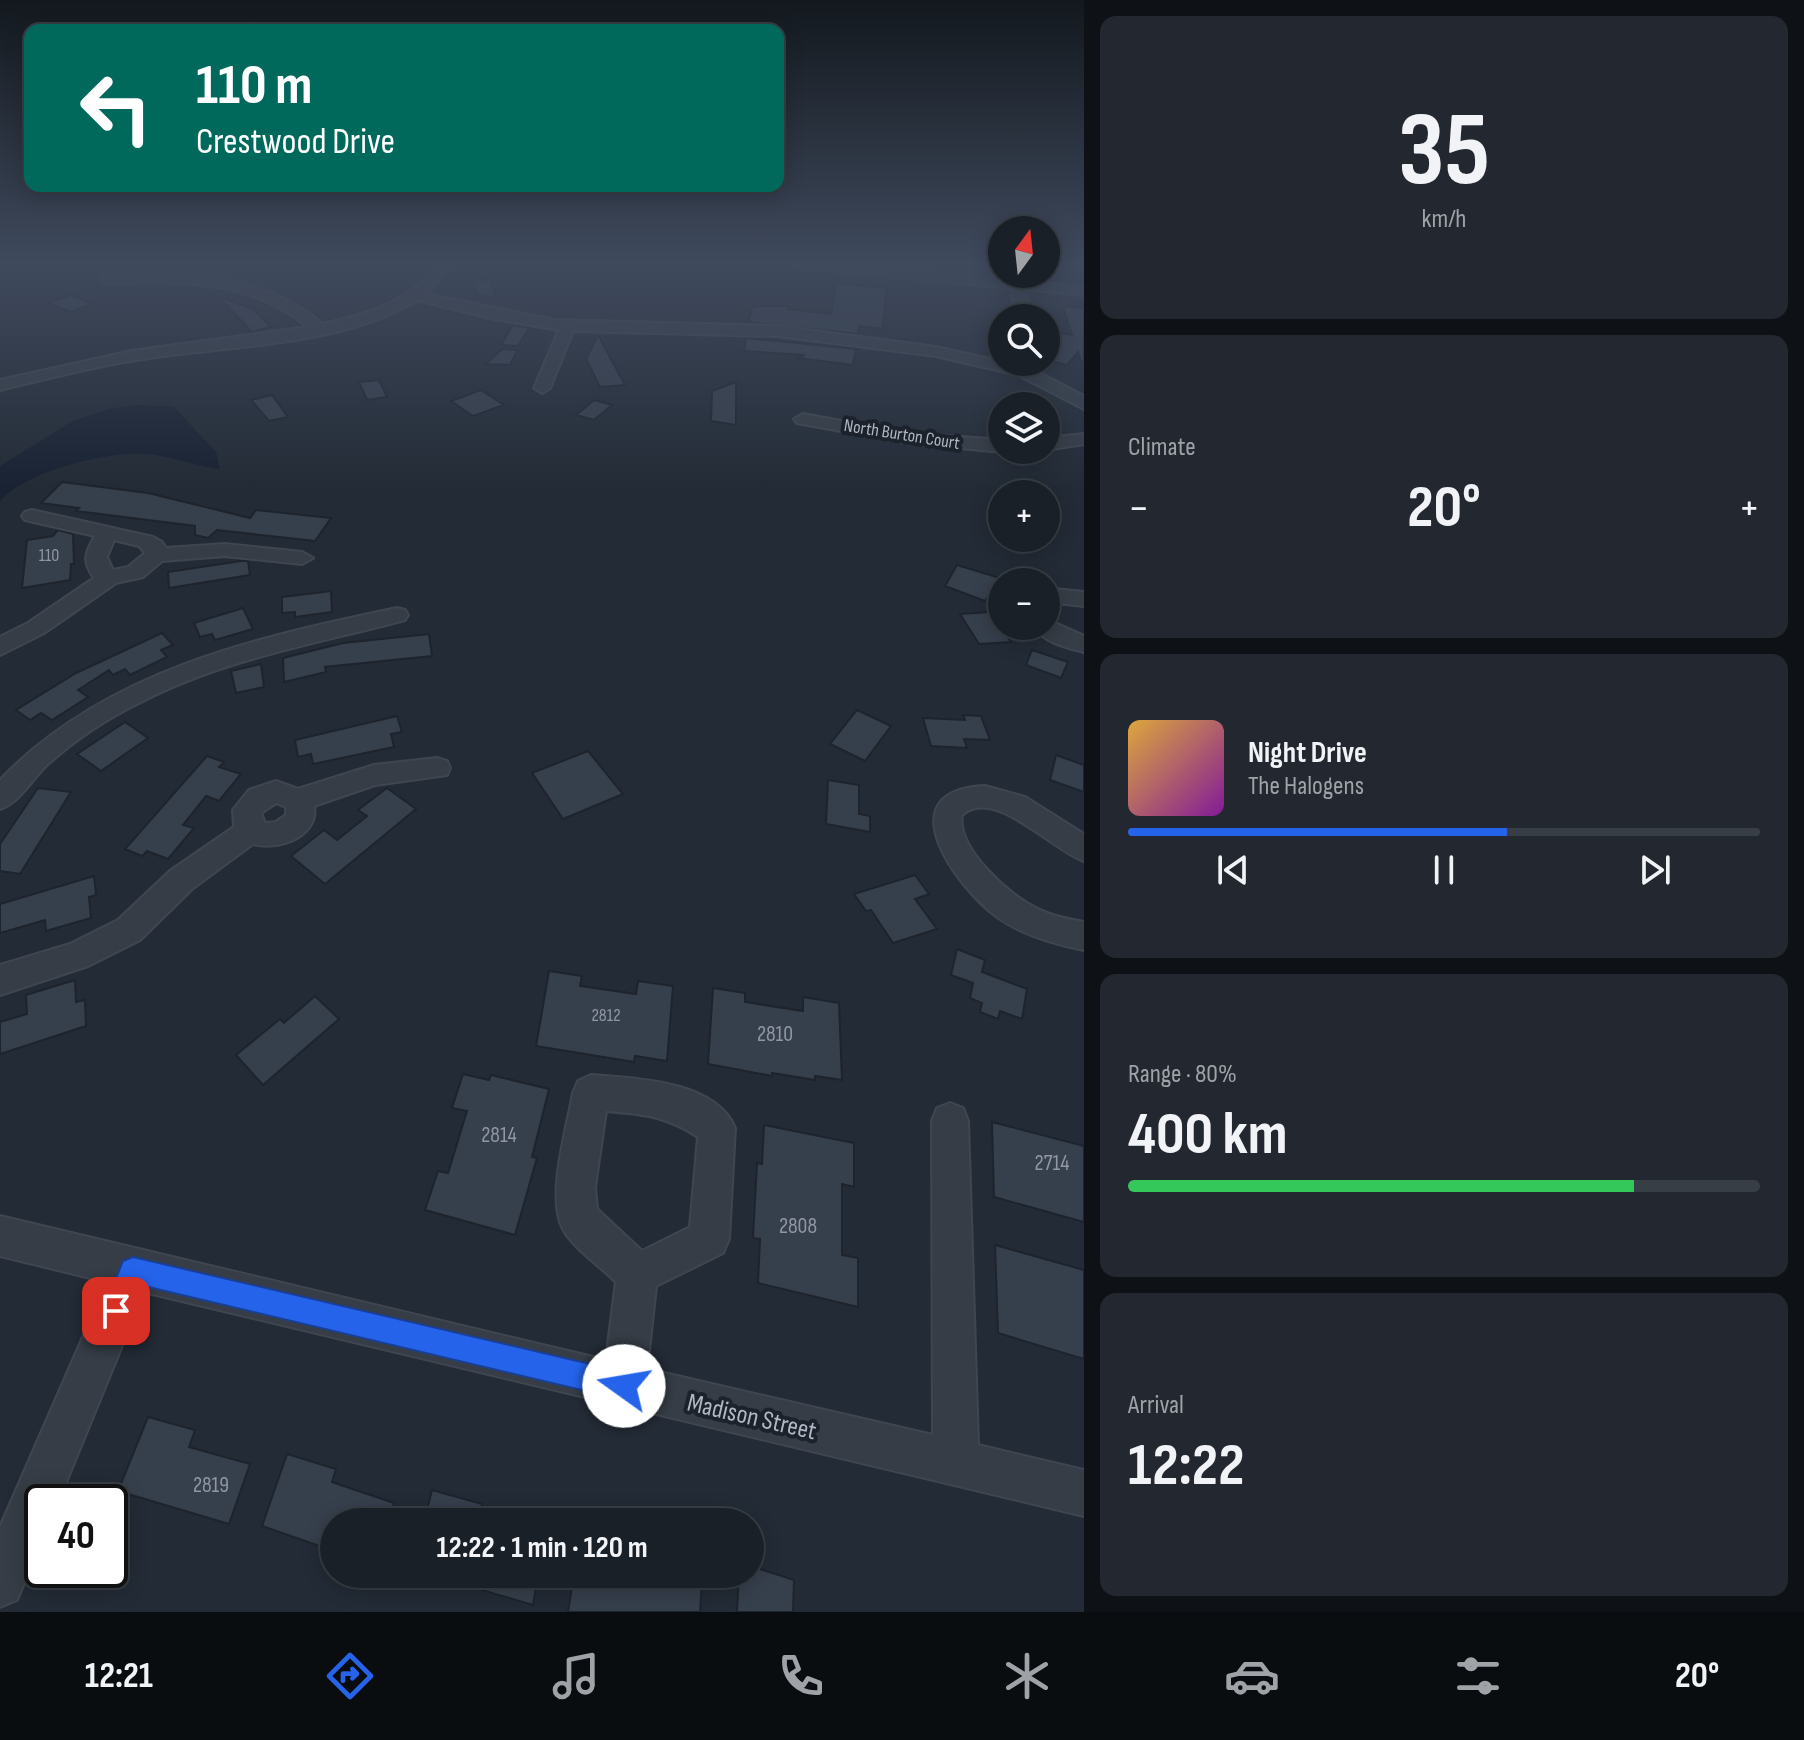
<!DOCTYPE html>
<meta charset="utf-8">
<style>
body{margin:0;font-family:"Sofia Sans Condensed",sans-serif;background:#232830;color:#f1f3f6;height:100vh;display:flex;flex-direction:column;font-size:30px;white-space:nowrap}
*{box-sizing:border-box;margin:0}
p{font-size:26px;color:#9fa3a8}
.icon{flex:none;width:44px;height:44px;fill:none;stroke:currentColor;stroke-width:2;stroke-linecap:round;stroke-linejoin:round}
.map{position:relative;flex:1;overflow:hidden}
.panel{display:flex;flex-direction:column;gap:16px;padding:16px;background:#0e1216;width:720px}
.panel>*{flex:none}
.banner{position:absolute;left:24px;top:24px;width:760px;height:168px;border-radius:16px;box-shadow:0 4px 20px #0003,0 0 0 2px #383e45;background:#00695c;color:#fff;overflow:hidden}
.needle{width:52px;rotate:15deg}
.buttons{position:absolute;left:988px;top:216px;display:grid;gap:16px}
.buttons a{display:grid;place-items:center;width:72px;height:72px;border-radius:50%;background:#1a2028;box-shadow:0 4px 20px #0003,0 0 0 2px #383e45;font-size:40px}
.speed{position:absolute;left:24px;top:1484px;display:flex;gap:16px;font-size:40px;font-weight:700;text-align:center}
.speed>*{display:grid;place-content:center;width:104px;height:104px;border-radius:50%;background:#1a2028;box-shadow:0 4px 20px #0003,0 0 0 2px #383e45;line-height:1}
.speed .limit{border:4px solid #111;border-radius:12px;background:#fff;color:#111}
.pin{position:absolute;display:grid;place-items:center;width:68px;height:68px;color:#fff;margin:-34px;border-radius:16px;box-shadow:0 4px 12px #0006}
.me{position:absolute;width:88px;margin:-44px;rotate:283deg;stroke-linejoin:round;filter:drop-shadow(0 0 6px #0008)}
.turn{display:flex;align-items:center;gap:28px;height:168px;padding:0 40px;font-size:36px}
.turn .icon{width:104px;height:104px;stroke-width:2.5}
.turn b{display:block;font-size:56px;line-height:68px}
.big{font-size:60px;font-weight:700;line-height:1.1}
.panel .widget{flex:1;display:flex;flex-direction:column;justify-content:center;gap:12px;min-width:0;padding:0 28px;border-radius:16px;background:#232830}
.panel .dial{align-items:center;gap:0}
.dial b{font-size:104px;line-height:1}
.song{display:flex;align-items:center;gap:24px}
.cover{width:96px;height:96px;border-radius:12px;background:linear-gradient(135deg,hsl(40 70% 55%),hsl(290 70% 35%))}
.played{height:8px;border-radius:4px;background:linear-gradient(90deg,#2563eb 60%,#383e45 60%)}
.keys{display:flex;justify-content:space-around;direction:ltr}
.heat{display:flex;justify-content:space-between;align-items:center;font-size:44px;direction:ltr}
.charge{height:12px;border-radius:6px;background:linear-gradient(90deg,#34c759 80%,#383e45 0)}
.trip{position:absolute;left:320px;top:1508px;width:444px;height:80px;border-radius:40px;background:#1a2028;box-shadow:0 4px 20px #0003,0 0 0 2px #383e45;font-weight:700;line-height:80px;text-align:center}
.tabs{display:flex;height:128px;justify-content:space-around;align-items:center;background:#0a0d10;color:#9fa3a8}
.tabs .icon{width:56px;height:56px}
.tabs .current{color:#2563eb}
.tabs b{font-size:36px;color:#f1f3f6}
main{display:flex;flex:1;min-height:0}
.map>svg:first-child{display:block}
</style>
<main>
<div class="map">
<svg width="1084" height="1612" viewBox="0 0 1084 1612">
<rect width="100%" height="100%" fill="#232b36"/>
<!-- water -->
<path fill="#182232" d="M 136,405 L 174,407 L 216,452 L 220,469 C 195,466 171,456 146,454 C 107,451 26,471 0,501 L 0,466 L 71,422 L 108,409 Z"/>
<!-- building -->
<g fill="#363f4c" stroke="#1e242d" stroke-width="2">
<path d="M 491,280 L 496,298 L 477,295 L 473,281 Z"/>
<path d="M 836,283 L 887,288 L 882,329 L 859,326 L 858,334 L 749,322 L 752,307 L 763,306 L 789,306 L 787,309 L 831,314 Z"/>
<path d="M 71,295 L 93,304 L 70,312 L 49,303 Z"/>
<path d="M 218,296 L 253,309 L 271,327 L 252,332 Z"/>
<path d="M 1063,306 L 1084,308 L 1084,361 L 1081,362 L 1078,352 L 1067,365 L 1048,360 L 1061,344 L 1060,333 L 1072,335 Z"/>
<path d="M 513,325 L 529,328 L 518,346 L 501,345 Z"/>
<path d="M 598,335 L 625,385 L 600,387 L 586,359 Z"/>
<path d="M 746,338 L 856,349 L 853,365 L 798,358 L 805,355 L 744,351 Z"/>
<path d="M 502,349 L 518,350 L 510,365 L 486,364 Z"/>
<path d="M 379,380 L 387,397 L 367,400 L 359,382 Z"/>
<path d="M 736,382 L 736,425 L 711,421 L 712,391 Z"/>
<path d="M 481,390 L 504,405 L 473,416 L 451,401 Z"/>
<path d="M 272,395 L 288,417 L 269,421 L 251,400 Z"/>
<path d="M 594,400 L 612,405 L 594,420 L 576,415 Z"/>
<path d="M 62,482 L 148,493 L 250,518 L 256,510 L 331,518 L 315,541 L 217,530 L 208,538 L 195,535 L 195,526 L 76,511 L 79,508 L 41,503 Z"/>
<path d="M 58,530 L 73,534 L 74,564 L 71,564 L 70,580 L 22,588 L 27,540 L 53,536 Z"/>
<path d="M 241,561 L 248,561 L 250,575 L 169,588 L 168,572 Z"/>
<path d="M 957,565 L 1000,578 L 985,601 L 945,586 Z"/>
<path d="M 331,591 L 332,612 L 295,617 L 295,612 L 282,613 L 282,597 Z"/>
<path d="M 243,608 L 253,629 L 215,640 L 212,634 L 200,637 L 194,623 Z"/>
<path d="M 991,612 L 1011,642 L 979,644 L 960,614 Z"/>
<path d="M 162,633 L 173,645 L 161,650 L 167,657 L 130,675 L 125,669 L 113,675 L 109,670 L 78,690 L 88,697 L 52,720 L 41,713 L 30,720 L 16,710 L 76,673 Z"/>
<path d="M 429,634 L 432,656 L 325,667 L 326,672 L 284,682 L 283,658 L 343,643 Z"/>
<path d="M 1032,650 L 1068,662 L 1061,678 L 1026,665 Z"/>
<path d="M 261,664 L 264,687 L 236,693 L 231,671 Z"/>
<path d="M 857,710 L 891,726 L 865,761 L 830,744 Z"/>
<path d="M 963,715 L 981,716 L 990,740 L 964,739 L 967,748 L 931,746 L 923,718 L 965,720 Z"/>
<path d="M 397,716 L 402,732 L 391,734 L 394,747 L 313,764 L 311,754 L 298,757 L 295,740 Z"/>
<path d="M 125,722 L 148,738 L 101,771 L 77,754 Z"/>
<path d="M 588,751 L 623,794 L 563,819 L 532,773 Z"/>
<path d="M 1056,755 L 1084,765 L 1084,792 L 1050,780 Z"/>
<path d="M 207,756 L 224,762 L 219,767 L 241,774 L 219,801 L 206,796 L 183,825 L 194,828 L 168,859 L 147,851 L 142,856 L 125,849 Z"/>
<path d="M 828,780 L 859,785 L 859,814 L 870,816 L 870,832 L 826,824 Z"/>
<path d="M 38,788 L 71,792 L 20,874 L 0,871 L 0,844 Z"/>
<path d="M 387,788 L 416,809 L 325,884 L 291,856 L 324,830 L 337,840 L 367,816 L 358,810 Z"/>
<path d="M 915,875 L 929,894 L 915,899 L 937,929 L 893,943 L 871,910 L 866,911 L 854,894 Z"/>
<path d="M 94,876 L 96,895 L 89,897 L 91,918 L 46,931 L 45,920 L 0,933 L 0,904 Z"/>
<path d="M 957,949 L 985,960 L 982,972 L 1027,989 L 1022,1019 L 1000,1011 L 998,1019 L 980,1012 L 982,1003 L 970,998 L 973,983 L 951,975 Z"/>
<path d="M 549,971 L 582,976 L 580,986 L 636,994 L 638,981 L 673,986 L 667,1061 L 635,1056 L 634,1062 L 536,1046 Z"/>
<path d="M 75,980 L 76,1002 L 85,1000 L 86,1026 L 0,1054 L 0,1022 L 27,1014 L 26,995 Z"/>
<path d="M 713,988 L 745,993 L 745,1002 L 803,1011 L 803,997 L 839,1003 L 842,1080 L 815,1076 L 815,1080 L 772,1073 L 772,1076 L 708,1064 Z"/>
<path d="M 315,996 L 339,1019 L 263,1085 L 236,1055 L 280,1019 L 284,1023 Z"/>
<path d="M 463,1074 L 489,1080 L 491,1075 L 549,1089 L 532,1157 L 537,1158 L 515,1235 L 425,1210 L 438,1171 L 448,1173 L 467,1111 L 452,1108 Z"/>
<path d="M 992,1122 L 1084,1146 L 1084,1222 L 994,1197 Z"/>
<path d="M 764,1125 L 854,1143 L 854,1187 L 842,1184 L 842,1255 L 858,1258 L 858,1307 L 758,1283 L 760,1239 L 753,1238 L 757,1163 L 762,1164 Z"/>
<path d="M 995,1245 L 1084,1270 L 1084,1359 L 998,1333 Z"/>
<path d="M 148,1417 L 195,1430 L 189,1447 L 250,1464 L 229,1524 L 118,1491 Z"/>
<path d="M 287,1454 L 336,1469 L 332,1482 L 394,1503 L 388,1522 L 334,1522 L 334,1551 L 262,1526 Z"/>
<path d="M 432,1490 L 482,1504 L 479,1522 L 424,1522 Z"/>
<path d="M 750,1566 L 794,1580 L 793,1612 L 737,1612 L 739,1574 L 750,1574 Z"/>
<path d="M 441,1574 L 538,1574 L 533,1605 L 441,1578 Z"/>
<path d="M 574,1574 L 676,1574 L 702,1582 L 700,1612 L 568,1612 Z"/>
</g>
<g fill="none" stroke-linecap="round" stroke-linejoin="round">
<defs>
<g id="minor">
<path d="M 440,263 L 454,263 L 427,294 L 554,320 L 778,326 L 936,347 L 1030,368 L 1084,396 L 1084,409 L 1018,375 L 936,356 L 778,336 L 573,331 L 550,388 L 542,393 L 534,388 L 559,330 L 494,319 L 417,300 C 342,346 235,345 150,358 C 99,365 50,378 0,390 L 0,380 L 131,351 L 308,327 C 251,279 180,281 109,283 L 104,282 L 104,276 C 120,273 138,274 154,274 C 216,273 274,284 323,324 C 371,313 409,302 440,263 Z"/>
<path d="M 788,263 L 835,263 L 1084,287 L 1084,295 L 1024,289 L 1033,318 L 1017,318 L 1010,288 L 795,267 Z"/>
<path d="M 803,414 L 907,433 L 1002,440 L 1002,450 L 1008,450 L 1002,452 L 907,443 L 797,423 L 794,419 Z"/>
<path d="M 1084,434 L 1084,444 L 1046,450 L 1046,438 Z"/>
<path d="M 32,510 L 153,537 L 162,542 L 166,548 L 225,544 L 302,552 L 313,558 L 302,564 L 225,556 L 162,561 L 143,577 L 116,583 L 44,633 L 0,655 L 0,637 L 28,623 L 94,578 C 82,562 85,552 95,536 L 25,520 L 22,516 L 25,512 ZM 114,540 L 139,546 L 145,553 L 128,567 L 113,570 L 107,557 Z"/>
<path d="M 1055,589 L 1084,592 L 1084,606 L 1056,603 L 1046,606 L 1046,591 Z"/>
<path d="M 397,608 L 405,610 L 408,615 L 405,620 C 315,644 223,659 139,703 C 106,719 75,740 48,764 C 32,778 21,802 0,809 L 0,780 C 105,671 254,638 397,608 Z"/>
<path d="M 1046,619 L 1084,636 L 1084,652 C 1065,647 1045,643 1033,626 L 1046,626 Z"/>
<path d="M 437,758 L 447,761 L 450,768 L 447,775 L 375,785 L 314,806 C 319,837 278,851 253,844 L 192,889 L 140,940 L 88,966 L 0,995 L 0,965 L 70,944 L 118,920 L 170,871 L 234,827 L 233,810 L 249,790 L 276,781 L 298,789 L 374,765 ZM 276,803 L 286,807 L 286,815 L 276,822 L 265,823 L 261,813 Z"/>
<path d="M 985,786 L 1025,797 L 1084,834 L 1084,861 C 1052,850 994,786 962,815 C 956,848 1010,896 1036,908 C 1051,916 1068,919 1084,922 L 1084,950 C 1054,944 1022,935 997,917 C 955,886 886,790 985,786 Z"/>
<path d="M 591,1075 C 635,1078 716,1081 735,1128 L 729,1239 L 723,1253 L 656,1286 L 647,1369 L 933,1435 L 932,1121 L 937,1108 L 950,1103 L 963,1108 L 968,1121 L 978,1445 L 1084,1470 L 1084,1516 L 144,1292 L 58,1502 L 42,1502 L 42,1540 L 17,1600 L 0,1607 L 0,1527 L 107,1282 L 0,1256 L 0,1216 L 606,1360 L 616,1282 C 600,1266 573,1248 563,1229 C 546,1197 567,1128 573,1093 L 578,1081 ZM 606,1111 C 644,1114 666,1116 698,1137 L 690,1227 L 642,1251 L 597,1209 L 595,1187 Z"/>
</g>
</defs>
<!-- minor casing -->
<use href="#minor" stroke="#404650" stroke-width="4"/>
<!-- minor -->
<use href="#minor" fill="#363d46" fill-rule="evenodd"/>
</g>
<!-- sky -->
<linearGradient id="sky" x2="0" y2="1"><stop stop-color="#13181e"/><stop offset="0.54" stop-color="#3f4a5d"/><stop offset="1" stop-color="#3f4a5d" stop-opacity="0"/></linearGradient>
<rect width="1084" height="488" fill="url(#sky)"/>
<!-- route -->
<path fill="#2563eb" stroke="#184099" stroke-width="2" d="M 133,1257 L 624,1372 L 634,1376 L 638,1386 L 634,1396 L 624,1400 L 140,1285 L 126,1320 L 116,1324 L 107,1320 L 103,1311 L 123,1261 Z"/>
<g text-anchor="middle" stroke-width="8" stroke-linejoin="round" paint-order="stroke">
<!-- far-street labels -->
<g font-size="18" fill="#b1b7c3" stroke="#1c222b">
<text transform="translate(902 434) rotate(9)" y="6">North Burton Court</text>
</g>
<!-- number labels -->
<g font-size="18" fill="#9097a3">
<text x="49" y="561">110</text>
<text x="606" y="1021">2812</text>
</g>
<!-- near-number labels -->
<g font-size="22" fill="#9097a3">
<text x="775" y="1041">2810</text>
<text x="499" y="1142">2814</text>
<text x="1052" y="1170">2714</text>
<text x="798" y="1233">2808</text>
<text x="211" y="1492">2819</text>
</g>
<!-- near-street labels -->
<g font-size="26" fill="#b1b7c3" stroke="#1c222b">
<text transform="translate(752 1416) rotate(13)" y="9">Madison Street</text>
</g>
</g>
</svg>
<div class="buttons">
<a><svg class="needle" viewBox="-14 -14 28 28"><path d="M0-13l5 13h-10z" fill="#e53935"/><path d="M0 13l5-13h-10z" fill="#9fa3a8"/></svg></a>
<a><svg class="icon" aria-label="search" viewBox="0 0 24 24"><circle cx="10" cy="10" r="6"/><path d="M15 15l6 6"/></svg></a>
<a><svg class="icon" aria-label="layers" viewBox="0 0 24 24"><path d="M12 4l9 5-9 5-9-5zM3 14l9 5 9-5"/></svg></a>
<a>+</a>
<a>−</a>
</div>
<div class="speed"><div class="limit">40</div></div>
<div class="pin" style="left:116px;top:1311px;background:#d93025"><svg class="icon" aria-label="arrive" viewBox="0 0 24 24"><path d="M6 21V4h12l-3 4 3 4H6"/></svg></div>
<svg class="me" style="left:624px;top:1386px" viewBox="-20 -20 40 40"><circle r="19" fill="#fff"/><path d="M0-13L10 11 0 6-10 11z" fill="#2563eb"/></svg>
<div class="trip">12:22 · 1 min · 120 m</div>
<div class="banner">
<div class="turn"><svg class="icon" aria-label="left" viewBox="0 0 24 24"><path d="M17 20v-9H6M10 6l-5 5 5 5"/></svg><div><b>110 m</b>Crestwood Drive</div></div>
</div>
</div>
<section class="panel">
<div class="widget dial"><b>35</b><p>km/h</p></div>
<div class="widget"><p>Climate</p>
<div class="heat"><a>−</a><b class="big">20°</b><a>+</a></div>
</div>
<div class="widget">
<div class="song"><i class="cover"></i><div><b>Night Drive</b><p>The Halogens</p></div></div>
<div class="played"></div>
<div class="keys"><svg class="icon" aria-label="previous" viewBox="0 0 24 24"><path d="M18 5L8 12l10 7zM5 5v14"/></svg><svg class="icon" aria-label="pause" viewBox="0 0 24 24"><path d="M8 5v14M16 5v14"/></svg><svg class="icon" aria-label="next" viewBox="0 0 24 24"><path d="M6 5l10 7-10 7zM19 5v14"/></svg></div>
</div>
<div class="widget"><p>Range · 80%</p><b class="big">400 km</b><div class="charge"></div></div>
<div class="widget"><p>Arrival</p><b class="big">12:22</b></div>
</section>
</main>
<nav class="tabs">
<b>12:21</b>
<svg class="icon current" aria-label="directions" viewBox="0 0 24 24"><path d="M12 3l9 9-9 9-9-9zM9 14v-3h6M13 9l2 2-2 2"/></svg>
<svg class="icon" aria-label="music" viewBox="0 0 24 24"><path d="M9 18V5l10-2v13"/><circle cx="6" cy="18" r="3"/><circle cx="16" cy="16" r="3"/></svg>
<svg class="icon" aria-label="phone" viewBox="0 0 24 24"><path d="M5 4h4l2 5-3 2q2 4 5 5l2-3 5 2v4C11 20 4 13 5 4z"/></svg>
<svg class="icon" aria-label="climate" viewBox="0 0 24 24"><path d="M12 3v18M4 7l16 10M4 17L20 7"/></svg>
<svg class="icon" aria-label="car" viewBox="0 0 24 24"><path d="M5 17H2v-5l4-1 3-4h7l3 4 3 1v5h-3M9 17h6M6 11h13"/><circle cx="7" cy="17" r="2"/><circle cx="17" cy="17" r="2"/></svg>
<svg class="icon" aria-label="filters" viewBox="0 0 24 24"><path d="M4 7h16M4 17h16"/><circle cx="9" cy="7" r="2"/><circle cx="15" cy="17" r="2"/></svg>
<b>20°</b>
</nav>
